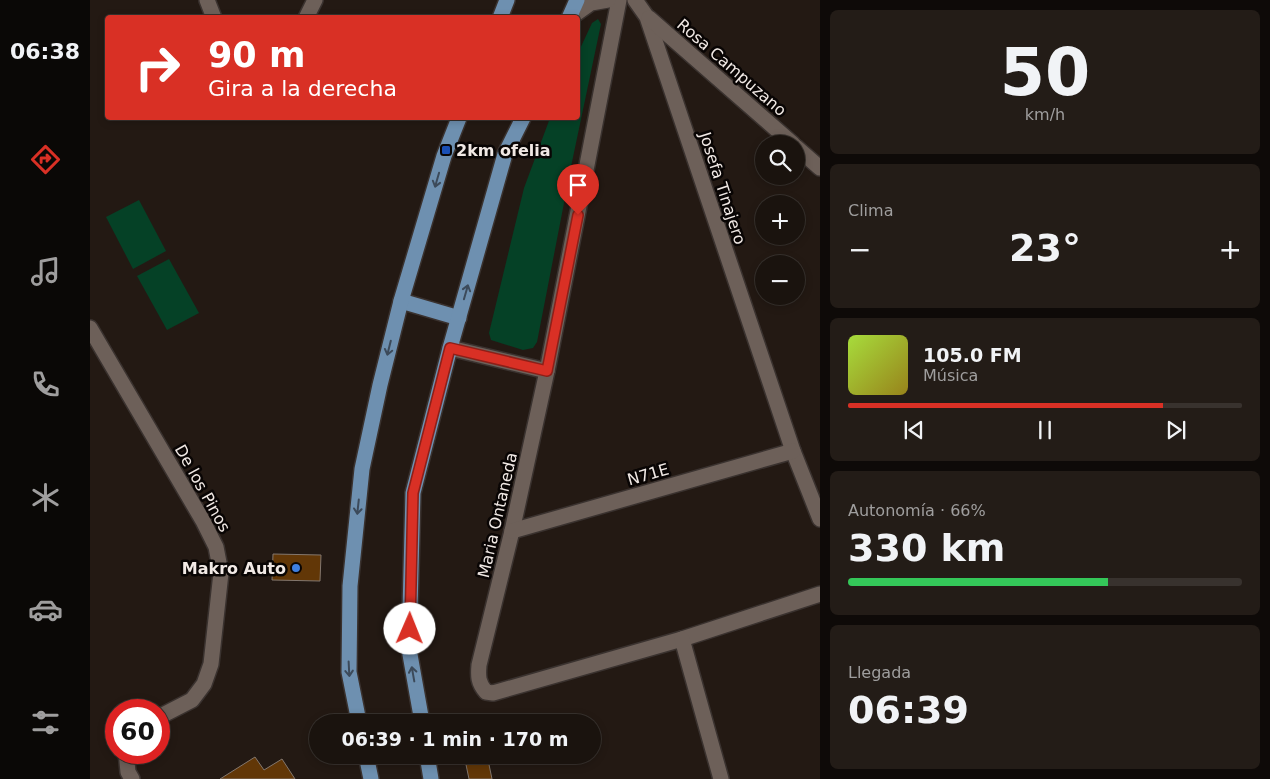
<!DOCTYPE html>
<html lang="es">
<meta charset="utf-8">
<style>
body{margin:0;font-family:"DejaVu Sans",sans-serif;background:#231c17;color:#f1f3f6;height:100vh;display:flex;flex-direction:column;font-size:19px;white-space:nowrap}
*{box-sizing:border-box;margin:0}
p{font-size:16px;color:#9f9e9e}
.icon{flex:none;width:28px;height:28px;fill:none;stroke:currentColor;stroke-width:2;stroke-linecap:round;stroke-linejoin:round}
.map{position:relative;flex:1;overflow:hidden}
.details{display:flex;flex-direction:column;gap:10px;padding:10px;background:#0e0a08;width:450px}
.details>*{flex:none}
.guide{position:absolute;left:15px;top:15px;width:475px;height:105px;border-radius:5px;box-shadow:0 2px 8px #0003,0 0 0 1px #38322e;background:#d93025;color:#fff;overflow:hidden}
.buttons{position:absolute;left:665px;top:135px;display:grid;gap:10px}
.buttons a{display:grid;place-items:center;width:50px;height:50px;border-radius:50%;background:#1a130e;box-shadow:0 2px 8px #0003,0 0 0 1px #38322e;font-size:25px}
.speed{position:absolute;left:15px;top:699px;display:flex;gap:10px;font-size:25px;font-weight:700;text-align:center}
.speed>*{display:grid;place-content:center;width:65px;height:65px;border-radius:50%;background:#1a130e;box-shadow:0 2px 8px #0003,0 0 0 1px #38322e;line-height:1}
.speed .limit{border:8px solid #d22;background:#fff;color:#111}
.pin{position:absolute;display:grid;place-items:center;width:42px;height:42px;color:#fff;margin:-51px -21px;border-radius:50% 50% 50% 0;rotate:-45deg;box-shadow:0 0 5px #0007}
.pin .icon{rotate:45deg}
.me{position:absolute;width:55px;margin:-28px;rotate:1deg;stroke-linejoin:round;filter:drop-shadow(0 0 4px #0008)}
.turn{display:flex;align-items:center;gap:18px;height:105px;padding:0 20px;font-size:22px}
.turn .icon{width:65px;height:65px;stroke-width:2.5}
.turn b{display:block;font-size:35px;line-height:42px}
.big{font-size:38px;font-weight:700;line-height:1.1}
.details .card{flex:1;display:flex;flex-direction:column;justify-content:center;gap:8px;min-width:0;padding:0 18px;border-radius:8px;background:#231c17}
.details .dial{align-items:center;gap:0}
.dial b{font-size:65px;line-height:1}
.song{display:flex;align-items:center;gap:15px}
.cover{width:60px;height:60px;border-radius:8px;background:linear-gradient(135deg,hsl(80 70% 55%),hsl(50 70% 35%))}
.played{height:5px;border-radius:2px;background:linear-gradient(90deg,#d93025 80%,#38322e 80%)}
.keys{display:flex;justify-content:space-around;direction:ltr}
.heat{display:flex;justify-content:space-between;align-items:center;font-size:28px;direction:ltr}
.charge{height:8px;border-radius:4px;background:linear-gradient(90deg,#34c759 66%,#38322e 0)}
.trip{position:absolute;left:219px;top:714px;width:292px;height:50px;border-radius:25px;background:#1a130e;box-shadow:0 2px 8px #0003,0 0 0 1px #38322e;font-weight:700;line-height:50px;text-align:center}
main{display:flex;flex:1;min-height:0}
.tab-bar{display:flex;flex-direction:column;width:90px;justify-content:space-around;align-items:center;background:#0a0806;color:#9f9e9e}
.tab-bar .icon{width:35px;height:35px}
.tab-bar .on{color:#d93025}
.tab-bar b{font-size:22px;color:#f1f3f6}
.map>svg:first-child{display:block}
</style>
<main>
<nav class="tab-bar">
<b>06:38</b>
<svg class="icon on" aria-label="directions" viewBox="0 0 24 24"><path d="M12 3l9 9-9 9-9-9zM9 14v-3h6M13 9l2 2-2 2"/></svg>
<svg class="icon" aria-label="music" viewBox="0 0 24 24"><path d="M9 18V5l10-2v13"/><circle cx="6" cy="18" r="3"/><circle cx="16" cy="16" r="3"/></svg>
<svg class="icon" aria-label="phone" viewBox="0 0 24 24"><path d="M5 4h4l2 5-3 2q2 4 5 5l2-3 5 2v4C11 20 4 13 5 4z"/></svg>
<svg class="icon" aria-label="climate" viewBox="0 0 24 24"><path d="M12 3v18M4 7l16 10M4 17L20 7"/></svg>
<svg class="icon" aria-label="car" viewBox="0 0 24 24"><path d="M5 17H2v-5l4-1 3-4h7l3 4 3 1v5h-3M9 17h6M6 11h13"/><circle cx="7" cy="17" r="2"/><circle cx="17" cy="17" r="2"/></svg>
<svg class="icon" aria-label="filters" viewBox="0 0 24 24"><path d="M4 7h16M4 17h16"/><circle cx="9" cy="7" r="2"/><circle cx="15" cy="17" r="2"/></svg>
</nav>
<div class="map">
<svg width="730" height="779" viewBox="0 0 730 779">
<rect width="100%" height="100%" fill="#231913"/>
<!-- green -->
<g fill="#054126">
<path d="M 508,19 L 511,24 L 482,162 L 447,342 L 443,348 L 433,350 L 401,340 L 399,333 L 434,188 L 460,118 L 488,118 L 488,53 L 502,23 Z"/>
<path d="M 49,200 L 76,251 L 43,269 L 16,217 Z"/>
<path d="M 79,259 L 109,313 L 77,330 L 47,276 Z"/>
</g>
<!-- building -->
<g fill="#623707" stroke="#83776e">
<path d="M 183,554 L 231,555 L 230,581 L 182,580 Z"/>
<path d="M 374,755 L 397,755 L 402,779 L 379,779 Z"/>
<path d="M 165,757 L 174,770 L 192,759 L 205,779 L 130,779 Z"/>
</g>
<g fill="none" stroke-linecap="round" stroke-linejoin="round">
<defs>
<g id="street">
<path d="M 117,0 L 124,18"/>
<path d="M 529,0 L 457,371 L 422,531 L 389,665 C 388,676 388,683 396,692 L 403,693 L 592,639 L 730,594"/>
<path d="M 545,0 L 557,17 L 703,451 L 730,519"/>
<path d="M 216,18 L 225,0"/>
<path d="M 480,18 L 501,3 L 518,0"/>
<path d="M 559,18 L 703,144"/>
<path d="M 706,147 L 730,168"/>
<path d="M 0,328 L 113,521 L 126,547 L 131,573 L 121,664 L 114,684 L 102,700 L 69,717"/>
<path d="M 360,348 L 457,371"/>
<path d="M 422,531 L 703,451"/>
<path d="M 592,639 L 631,779"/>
<path d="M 36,752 L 38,772 L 42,779"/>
</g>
<g id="primary">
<path d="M 410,18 L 417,0"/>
<path d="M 479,18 L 487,0"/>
<path d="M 311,301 L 369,318"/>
<path d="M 269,722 L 259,672 L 260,586 L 272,469 L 290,385 L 311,301 L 354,156 L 369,118"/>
<path d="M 332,722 L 319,649 L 323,493 L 360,348 L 415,154 L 433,118"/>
<path d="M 276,755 L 281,779"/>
<path d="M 337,755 L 341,779"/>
</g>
</defs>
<!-- street casing -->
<use href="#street" stroke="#3a322f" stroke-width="18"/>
<!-- primary casing -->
<use href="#primary" stroke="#3a322f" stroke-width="18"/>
<!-- street -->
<use href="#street" stroke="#6d6059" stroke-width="15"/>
<!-- primary -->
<use href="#primary" stroke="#6e90b0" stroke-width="15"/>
</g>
<!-- one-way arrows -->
<defs><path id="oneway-shaft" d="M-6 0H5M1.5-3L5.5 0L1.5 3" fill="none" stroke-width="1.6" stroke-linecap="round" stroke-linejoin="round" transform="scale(1.25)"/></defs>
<g stroke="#3c4a5a">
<use href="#oneway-shaft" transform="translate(347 180) rotate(106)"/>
<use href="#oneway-shaft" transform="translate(376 292) rotate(-74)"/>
<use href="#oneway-shaft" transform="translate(299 348) rotate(104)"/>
<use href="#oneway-shaft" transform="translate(268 507) rotate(96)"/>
<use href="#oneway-shaft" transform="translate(259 669) rotate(87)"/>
<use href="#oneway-shaft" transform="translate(323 674) rotate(-100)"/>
</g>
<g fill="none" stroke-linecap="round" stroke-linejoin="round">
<defs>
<path id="route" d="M 320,629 L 323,493 L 360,348 L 457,371 L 488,215"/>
</defs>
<!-- route casing -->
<use href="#route" stroke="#8d1f18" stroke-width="12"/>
<!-- route -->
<use href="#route" stroke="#d93025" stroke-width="9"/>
</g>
<!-- markers -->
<rect fill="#1a4fb4" stroke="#090504" stroke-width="2" x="351" y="145" width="10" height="10" rx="2.5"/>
<circle fill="#3f7fe0" stroke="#090504" stroke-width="2" cx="206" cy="568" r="5"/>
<g text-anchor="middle" stroke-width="5" stroke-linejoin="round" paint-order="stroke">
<!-- street labels -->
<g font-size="16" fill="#f1e9e5" stroke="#090504">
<text transform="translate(642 67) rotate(41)" y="6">Rosa Campuzano</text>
<text transform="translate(633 188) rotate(72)" y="6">Josefa Tinajero</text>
<text transform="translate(558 474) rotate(-16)" y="6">N71E</text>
<text transform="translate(113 488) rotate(61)" y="6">De los Pinos</text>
<text transform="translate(407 515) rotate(-77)" y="6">Maria Ontaneda</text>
</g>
<!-- poi labels -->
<g font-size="16" font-weight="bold" fill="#f1e9e5" stroke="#090504" text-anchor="start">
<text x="366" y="156">2km ofelia</text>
<text x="196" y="574" text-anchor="end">Makro Auto</text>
</g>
</g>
</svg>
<div class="buttons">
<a><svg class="icon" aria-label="search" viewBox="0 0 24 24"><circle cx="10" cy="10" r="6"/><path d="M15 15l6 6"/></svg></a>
<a>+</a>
<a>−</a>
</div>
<div class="speed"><div class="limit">60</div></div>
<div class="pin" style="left:488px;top:215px;background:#d93025"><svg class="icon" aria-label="arrive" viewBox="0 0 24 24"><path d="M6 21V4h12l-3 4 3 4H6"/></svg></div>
<svg class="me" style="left:320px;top:629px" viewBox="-20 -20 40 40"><circle r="19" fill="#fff"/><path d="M0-13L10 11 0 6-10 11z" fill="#d93025"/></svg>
<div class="trip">06:39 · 1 min · 170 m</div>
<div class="guide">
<div class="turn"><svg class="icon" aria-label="right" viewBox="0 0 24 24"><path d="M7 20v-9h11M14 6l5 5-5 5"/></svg><div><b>90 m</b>Gira a la derecha</div></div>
</div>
</div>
<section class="details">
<div class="card dial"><b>50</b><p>km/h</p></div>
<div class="card"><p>Clima</p>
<div class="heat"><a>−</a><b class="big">23°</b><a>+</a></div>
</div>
<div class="card">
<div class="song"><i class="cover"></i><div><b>105.0 FM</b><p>Música</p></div></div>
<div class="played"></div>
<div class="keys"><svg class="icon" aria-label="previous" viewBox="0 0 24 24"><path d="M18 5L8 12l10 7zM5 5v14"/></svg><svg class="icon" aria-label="pause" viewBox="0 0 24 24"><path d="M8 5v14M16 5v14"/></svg><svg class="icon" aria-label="next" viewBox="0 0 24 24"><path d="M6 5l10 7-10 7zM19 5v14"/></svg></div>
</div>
<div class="card"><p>Autonomía · 66%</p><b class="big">330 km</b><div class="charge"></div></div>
<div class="card"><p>Llegada</p><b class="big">06:39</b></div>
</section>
</main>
